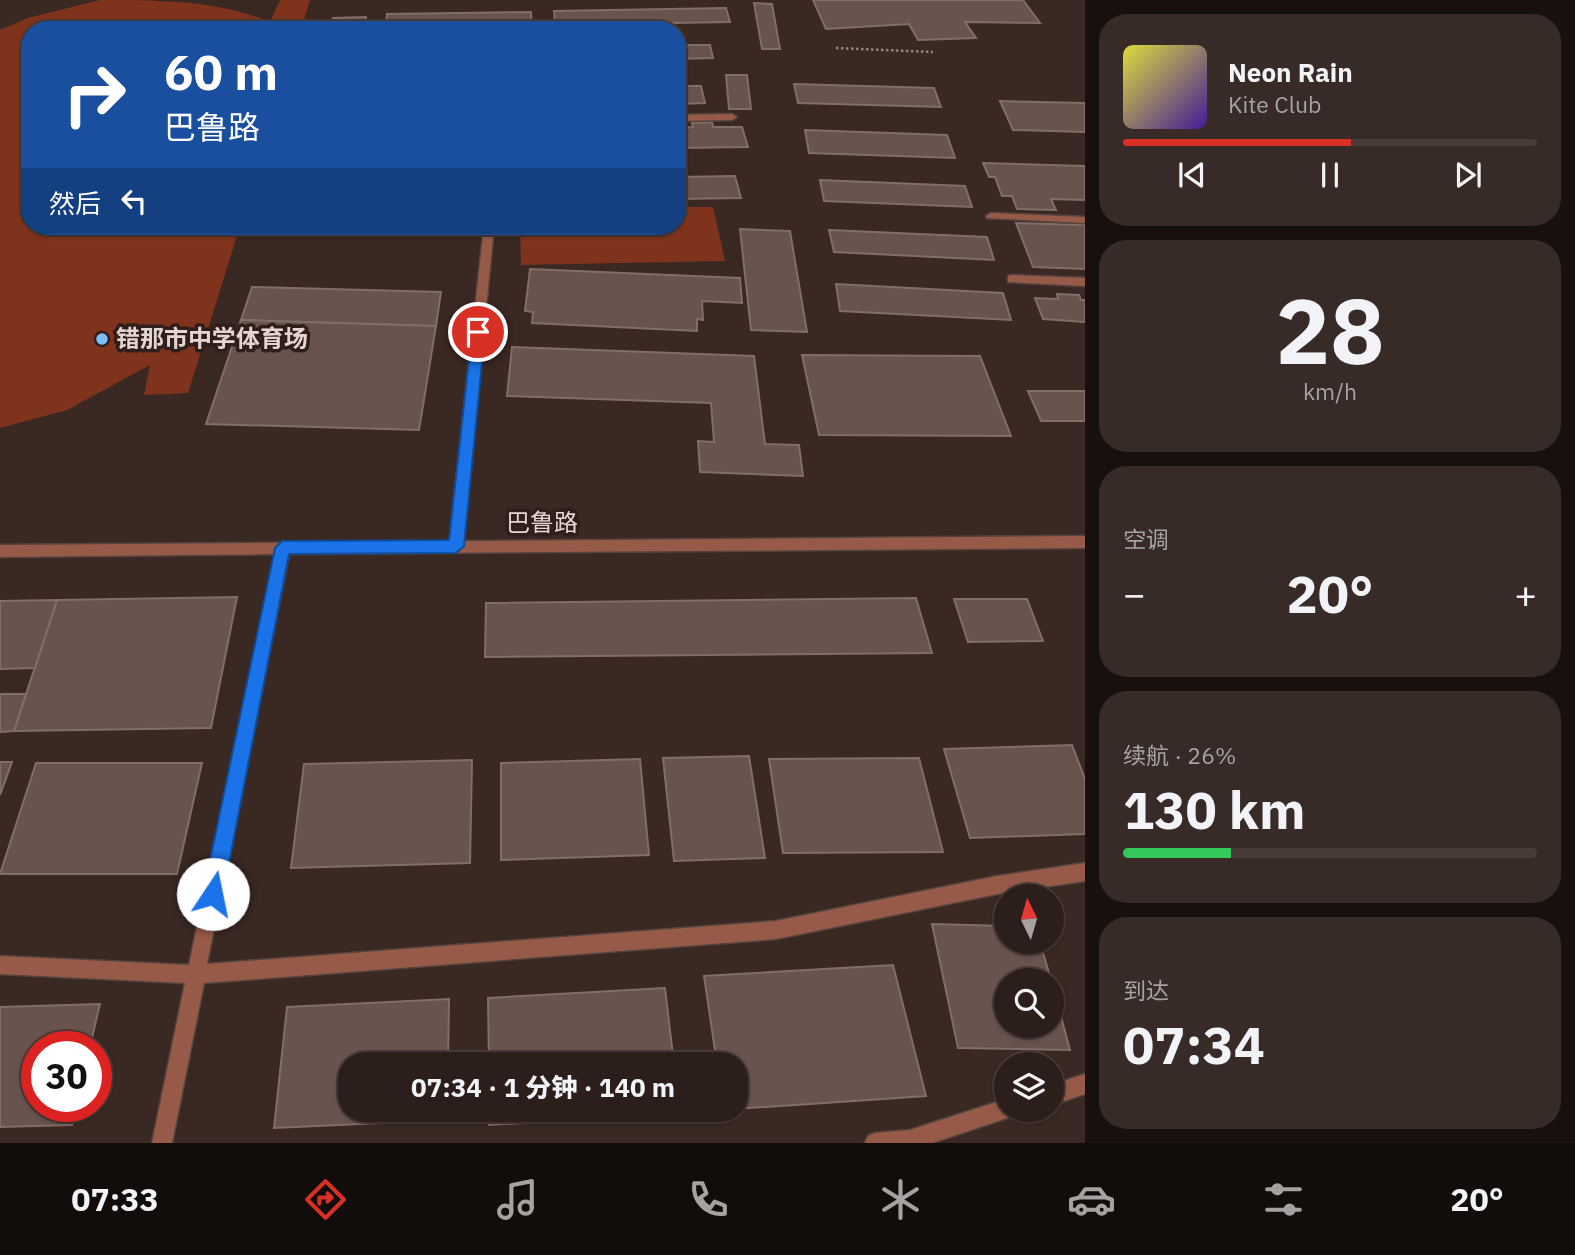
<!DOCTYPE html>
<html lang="zh">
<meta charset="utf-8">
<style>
body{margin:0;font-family:"IBM Plex Sans","Noto Sans SC",sans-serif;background:#382b27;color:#f1f3f6;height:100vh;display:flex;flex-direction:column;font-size:26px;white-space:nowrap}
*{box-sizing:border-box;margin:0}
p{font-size:23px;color:#a6a2a2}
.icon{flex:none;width:38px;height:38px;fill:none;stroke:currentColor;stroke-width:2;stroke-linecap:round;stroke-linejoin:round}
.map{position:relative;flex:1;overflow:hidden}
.drawer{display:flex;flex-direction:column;gap:14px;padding:14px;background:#18100e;width:490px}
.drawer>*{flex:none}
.hud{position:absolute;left:21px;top:21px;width:665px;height:214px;border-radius:28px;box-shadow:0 2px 5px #0004,0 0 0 2px #483c39;background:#1a4fa0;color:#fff;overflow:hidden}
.needle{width:46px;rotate:355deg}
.tools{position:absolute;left:994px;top:884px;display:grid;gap:14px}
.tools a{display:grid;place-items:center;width:70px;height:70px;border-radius:50%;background:#2c1e1a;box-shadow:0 2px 5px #0004,0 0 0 2px #483c39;font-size:35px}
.speed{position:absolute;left:21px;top:1031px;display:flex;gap:14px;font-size:35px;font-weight:700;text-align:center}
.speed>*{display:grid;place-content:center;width:91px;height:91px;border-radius:50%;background:#2c1e1a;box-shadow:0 2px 5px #0004,0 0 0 2px #483c39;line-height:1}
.speed .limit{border:10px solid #d22;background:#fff;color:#111}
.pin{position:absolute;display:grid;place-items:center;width:60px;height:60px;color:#fff;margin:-30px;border:4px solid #fff;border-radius:50%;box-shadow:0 2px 7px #0007}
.me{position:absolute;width:77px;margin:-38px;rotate:11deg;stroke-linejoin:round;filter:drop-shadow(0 0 5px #0008)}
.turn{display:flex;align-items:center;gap:24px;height:147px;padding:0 28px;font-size:32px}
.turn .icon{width:91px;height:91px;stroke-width:2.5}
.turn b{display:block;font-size:49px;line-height:60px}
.then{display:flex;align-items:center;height:66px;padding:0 28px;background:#0003;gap:14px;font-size:26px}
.big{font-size:52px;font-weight:800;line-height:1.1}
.drawer .card{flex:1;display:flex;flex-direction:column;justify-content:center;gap:10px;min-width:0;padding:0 24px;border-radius:28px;background:#382b27}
.drawer .dial{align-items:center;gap:0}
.dial b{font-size:91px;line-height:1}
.song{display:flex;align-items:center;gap:21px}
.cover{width:84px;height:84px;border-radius:10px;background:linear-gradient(135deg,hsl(60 70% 55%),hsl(260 70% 35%))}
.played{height:7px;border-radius:4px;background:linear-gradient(90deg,#d93025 55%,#483c39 55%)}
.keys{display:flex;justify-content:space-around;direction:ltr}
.heat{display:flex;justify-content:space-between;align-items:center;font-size:38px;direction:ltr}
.charge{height:10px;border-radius:5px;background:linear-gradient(90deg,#34c759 26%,#483c39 0)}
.trip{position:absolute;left:338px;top:1052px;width:410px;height:70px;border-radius:28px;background:#2c1e1a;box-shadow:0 2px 5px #0004,0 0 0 2px #483c39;font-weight:800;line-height:70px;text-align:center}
.menu{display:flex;height:112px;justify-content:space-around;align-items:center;background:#120c0a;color:#a6a2a2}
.menu .icon{width:49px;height:49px}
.menu .on{color:#d93025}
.menu b{font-size:32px;color:#f1f3f6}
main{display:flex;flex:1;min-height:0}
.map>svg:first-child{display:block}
</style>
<main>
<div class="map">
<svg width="1085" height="1143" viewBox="0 0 1085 1143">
<rect width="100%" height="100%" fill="#3a2822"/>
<!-- green -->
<g fill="#80331c">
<path d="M 100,0 C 159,0 217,0 270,22 L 280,0 L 310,0 L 301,30 L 30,30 L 30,226 L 240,226 L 188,393 L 144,395 L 150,365 L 67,410 L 0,428 L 0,30 L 28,18 Z"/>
<path d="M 677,207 L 713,207 L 725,261 L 521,265 L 520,226 L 677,226 Z"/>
</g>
<!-- building -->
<g fill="#68534d" stroke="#836d67" stroke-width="2">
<path d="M 813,0 L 1023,0 L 1040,23 L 965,22 L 976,38 L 918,40 L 909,24 L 826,29 Z"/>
<path d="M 754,3 L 772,4 L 780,49 L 762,49 Z"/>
<path d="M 726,8 L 730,22 L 555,25 L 554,11 Z"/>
<path d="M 531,12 L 532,30 L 385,30 L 387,14 Z"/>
<path d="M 366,17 L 365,30 L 331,30 L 333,18 Z"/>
<path d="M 677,45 L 710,45 L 713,58 L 677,59 Z"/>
<path d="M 726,75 L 747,75 L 751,109 L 729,109 Z"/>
<path d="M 794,84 L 934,88 L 941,107 L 798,103 Z"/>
<path d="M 677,86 L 701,86 L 705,103 L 677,104 Z"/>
<path d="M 1000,101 L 1085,103 L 1085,132 L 1013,130 Z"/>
<path d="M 712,122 L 713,127 L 742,127 L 748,147 L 677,148 L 677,128 L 693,127 L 692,123 Z"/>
<path d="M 805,130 L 947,135 L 955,158 L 809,153 Z"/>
<path d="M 983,163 L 1085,166 L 1085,200 L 1051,199 L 1056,210 L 1017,209 L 1012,196 L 1002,196 L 995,177 L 989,177 Z"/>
<path d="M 735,176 L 741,198 L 677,199 L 677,177 Z"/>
<path d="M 820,180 L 965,186 L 972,207 L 824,201 Z"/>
<path d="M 1016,223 L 1085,225 L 1085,269 L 1033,267 Z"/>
<path d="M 740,229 L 790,231 L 807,332 L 751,330 Z"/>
<path d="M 829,230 L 987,237 L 994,260 L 834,252 Z"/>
<path d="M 530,269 L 740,278 L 742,303 L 702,301 L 703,320 L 697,319 L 697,331 L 532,323 L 533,312 L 525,311 Z"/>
<path d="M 836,284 L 1003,293 L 1011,320 L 840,311 Z"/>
<path d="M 252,287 L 441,292 L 436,326 L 241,320 Z"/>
<path d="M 1057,294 L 1079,295 L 1081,300 L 1085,300 L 1085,322 L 1043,319 L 1035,298 L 1058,299 Z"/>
<path d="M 241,320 L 436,326 L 419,430 L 206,424 Z"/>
<path d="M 512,347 L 754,356 L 765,444 L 799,445 L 803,476 L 700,472 L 698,441 L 714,442 L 711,403 L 507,396 Z"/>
<path d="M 802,355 L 980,356 L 1011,436 L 819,435 Z"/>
<path d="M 1028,391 L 1085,391 L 1085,421 L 1041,421 Z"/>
<path d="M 237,597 L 211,728 L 14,731 L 57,600 Z"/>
<path d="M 916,598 L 932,653 L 485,657 L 486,603 Z"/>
<path d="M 954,599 L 1027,599 L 1043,641 L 968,642 Z"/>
<path d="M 57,600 L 35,668 L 0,669 L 0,601 Z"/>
<path d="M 0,694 L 26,694 L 14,731 L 0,732 Z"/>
<path d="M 1072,745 L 1085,779 L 1085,834 L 970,838 L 944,749 Z"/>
<path d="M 749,756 L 765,858 L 674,861 L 663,758 Z"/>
<path d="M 919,758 L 943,852 L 783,853 L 769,759 Z"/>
<path d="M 640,759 L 649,855 L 501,860 L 501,763 Z"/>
<path d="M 472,760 L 470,863 L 291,868 L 304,764 Z"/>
<path d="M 0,762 L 12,762 L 0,795 Z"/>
<path d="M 36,763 L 202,763 L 177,874 L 0,874 Z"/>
<path d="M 932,924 L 1006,926 L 1006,942 L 1040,942 L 1051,980 L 1006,980 L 1006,1026 L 1052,1026 L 1052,983 L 1070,1050 L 958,1048 Z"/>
<path d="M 893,965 L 926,1096 L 735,1109 L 735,1064 L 717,1064 L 704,976 Z"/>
<path d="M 665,988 L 674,1064 L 489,1064 L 488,998 Z"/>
<path d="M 449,999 L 448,1064 L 350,1064 L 350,1110 L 448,1110 L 447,1120 L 274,1128 L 287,1007 Z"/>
<path d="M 100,1004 L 90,1046 L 37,1046 L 37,1106 L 76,1106 L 72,1125 L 0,1127 L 0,1007 Z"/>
<path d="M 489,1110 L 679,1110 L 679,1114 L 489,1125 Z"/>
</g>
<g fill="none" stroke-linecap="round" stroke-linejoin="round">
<defs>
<g id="service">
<path d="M 677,115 L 732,114 L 737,117 L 732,120 L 677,121 Z"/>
<path d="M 991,213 L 1085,217 L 1085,223 L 987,218 L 986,216 Z"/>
<path d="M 484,226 L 494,226 L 463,546 L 461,550 L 451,550 L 449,546 Z"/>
<path d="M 1012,275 L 1085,278 L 1085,286 L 1008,282 L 1008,276 Z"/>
</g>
<g id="minor">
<path d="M 1085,536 L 1085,548 L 289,554 L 207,964 L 776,921 L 997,876 L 1085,863 L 1085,881 L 997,894 L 776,939 L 204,983 L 172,1143 L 152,1143 L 185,983 L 0,974 L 0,956 L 189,965 L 275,554 L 0,557 L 0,545 Z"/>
<path d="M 1085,1074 L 1085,1094 L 1052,1105 L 1052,1085 Z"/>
<path d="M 1006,1099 L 1006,1110 L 1016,1110 L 1013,1116 L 932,1143 L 865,1143 L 868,1136 L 875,1133 L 910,1130 Z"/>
</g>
</defs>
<!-- service casing -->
<use href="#service" stroke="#55443e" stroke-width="3"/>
<!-- minor casing -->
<use href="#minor" stroke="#55443e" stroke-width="3"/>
<!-- path -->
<path stroke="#948580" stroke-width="2.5" stroke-dasharray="2.5 2.5" stroke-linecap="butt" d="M 836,48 L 933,52"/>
<!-- service -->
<use href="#service" fill="#975a48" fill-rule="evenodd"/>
<!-- minor -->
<use href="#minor" fill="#975a48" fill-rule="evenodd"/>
</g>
<!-- route -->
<path fill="#1a73e8" stroke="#114b97" stroke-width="2" d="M 478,328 L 485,332 L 464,546 L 456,553 L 289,554 L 223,894 L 220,901 L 213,904 L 206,901 L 203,894 L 275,548 L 282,541 L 449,540 L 472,332 Z"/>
<!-- markers -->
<circle fill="#7cbef9" stroke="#2f1e19" stroke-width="2.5" cx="102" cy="339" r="7"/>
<g text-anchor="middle" stroke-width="7" stroke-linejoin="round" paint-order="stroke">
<!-- poi labels -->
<g font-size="24" font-weight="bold" fill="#e2d5d2" stroke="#2f1e19" text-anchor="start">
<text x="116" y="347">错那市中学体育场</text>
</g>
<!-- street labels -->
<g font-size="24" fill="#e2d5d2" stroke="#2f1e19">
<text x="542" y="531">巴鲁路</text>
</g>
</g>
</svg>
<div class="tools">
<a><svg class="needle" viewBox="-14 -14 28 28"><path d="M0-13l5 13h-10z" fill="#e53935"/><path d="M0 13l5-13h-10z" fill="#a6a2a2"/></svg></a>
<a><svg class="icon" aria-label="search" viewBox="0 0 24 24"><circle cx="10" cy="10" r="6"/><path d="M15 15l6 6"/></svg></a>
<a><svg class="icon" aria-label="layers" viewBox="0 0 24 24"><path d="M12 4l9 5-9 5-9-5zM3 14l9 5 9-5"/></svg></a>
</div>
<div class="speed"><div class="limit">30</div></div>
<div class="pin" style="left:478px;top:332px;background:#d93025"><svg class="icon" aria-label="arrive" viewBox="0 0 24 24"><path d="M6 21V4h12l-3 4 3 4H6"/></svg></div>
<svg class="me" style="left:213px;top:894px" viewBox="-20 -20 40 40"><circle r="19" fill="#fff"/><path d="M0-13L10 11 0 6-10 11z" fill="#1a73e8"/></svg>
<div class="trip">07:34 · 1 分钟 · 140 m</div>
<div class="hud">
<div class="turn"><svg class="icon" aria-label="right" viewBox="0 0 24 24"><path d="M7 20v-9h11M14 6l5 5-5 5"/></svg><div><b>60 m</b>巴鲁路</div></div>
<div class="then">然后<svg class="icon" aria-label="left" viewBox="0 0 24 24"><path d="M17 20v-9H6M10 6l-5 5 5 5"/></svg></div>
</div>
</div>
<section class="drawer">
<div class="card">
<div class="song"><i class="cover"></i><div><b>Neon Rain</b><p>Kite Club</p></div></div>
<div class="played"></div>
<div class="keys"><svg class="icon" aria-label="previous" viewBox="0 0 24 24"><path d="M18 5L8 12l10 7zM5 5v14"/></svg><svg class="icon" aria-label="pause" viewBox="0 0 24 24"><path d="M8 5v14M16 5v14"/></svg><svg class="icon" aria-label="next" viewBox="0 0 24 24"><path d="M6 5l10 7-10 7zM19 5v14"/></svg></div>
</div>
<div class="card dial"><b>28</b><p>km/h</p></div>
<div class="card"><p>空调</p>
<div class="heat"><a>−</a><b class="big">20°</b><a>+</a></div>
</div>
<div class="card"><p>续航 · 26%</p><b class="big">130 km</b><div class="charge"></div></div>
<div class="card"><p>到达</p><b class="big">07:34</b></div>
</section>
</main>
<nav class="menu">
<b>07:33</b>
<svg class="icon on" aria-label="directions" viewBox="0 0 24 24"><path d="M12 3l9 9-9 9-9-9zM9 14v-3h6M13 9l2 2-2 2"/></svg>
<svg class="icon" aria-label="music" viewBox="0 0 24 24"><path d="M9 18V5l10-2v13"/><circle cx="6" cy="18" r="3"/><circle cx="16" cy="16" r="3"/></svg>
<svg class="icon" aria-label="phone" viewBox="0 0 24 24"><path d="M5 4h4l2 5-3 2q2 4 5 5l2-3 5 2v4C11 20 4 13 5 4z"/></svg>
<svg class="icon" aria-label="climate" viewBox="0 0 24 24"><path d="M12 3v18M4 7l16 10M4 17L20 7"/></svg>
<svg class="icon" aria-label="car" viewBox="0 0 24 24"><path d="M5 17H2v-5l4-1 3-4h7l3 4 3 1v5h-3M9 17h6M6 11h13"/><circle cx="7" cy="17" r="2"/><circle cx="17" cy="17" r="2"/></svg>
<svg class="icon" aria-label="filters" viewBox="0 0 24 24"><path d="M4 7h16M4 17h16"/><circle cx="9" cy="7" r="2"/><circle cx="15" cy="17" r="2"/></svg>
<b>20°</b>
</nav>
